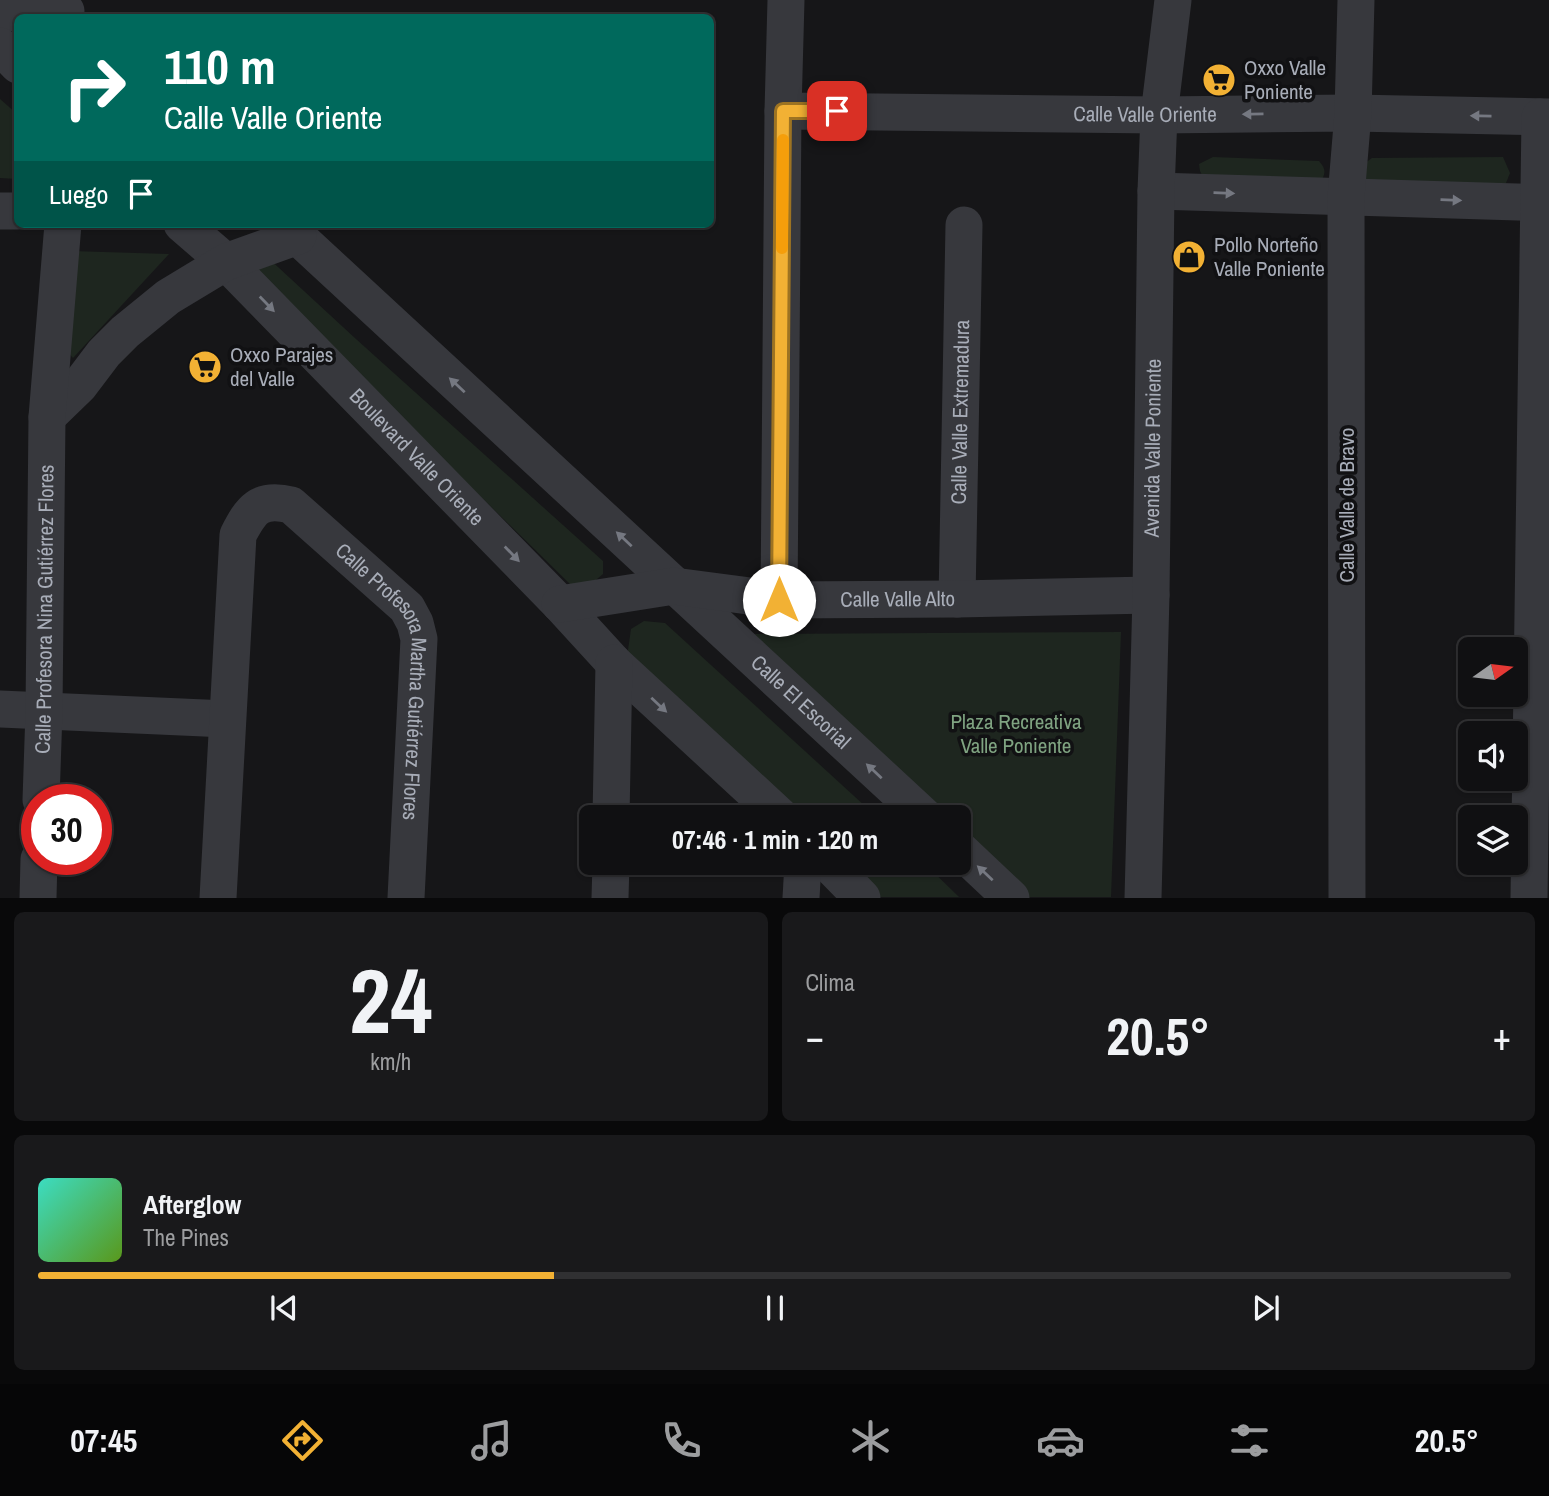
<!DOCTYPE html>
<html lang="es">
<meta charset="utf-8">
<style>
body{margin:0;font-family:"Archivo Narrow",sans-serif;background:#19191b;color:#f1f3f6;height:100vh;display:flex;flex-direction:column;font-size:26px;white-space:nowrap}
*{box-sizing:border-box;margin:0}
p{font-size:23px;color:#9c9d9f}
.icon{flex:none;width:38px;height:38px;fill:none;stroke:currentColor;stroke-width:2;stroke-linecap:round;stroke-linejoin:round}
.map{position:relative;height:898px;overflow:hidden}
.sheet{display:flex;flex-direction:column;gap:14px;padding:14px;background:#09090a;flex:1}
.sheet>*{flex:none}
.top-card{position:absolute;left:14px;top:14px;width:700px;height:214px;border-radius:10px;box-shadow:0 2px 5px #0004,0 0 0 2px #303032;background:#00695c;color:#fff;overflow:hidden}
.needle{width:46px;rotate:76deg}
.fabs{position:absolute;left:1458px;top:637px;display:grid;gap:14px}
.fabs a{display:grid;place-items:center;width:70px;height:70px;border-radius:10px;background:#101012;box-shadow:0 2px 5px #0004,0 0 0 2px #303032;font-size:35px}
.speed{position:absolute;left:21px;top:784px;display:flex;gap:14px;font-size:35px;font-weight:700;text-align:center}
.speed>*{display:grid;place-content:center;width:91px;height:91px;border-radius:50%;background:#101012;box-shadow:0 2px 5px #0004,0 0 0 2px #303032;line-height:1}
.speed .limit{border:10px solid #d22;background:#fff;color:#111}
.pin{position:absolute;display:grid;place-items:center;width:60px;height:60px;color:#fff;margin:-30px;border-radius:14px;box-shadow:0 4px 10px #0006}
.me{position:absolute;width:77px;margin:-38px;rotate:0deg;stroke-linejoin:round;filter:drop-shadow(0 0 5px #0008)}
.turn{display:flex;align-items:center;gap:24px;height:147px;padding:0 35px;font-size:32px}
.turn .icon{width:91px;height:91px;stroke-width:2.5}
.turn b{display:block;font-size:49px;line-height:60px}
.then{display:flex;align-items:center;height:66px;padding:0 35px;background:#0003;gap:14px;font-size:26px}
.big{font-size:52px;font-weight:800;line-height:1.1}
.sheet .tile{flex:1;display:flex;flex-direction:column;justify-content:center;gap:10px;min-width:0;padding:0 24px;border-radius:10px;background:#19191b}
.sheet .dial{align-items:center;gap:0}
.dial b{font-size:91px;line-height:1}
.song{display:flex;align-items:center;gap:21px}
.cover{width:84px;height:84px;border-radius:10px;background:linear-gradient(135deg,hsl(170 70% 55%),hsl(90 70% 35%))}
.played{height:7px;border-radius:4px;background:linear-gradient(90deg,#f2b134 35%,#303032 35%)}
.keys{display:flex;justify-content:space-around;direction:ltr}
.heat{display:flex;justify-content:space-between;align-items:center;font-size:38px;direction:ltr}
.sheet .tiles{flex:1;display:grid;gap:14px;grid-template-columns:1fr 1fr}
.tile:last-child{grid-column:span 2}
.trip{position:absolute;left:579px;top:805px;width:392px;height:70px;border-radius:10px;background:#101012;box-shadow:0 2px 5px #0004,0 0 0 2px #303032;font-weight:800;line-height:70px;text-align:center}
.tab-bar{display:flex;height:112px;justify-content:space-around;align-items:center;background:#060607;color:#9c9d9f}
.tab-bar .icon{width:49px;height:49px}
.tab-bar .on{color:#f2b134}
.tab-bar b{font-size:32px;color:#f1f3f6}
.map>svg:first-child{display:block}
</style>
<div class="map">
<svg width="1549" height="898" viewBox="0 0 1549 898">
<rect width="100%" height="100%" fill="#161618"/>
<!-- green -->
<g fill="#1e261f">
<path d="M 0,99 L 17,114 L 17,179 L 0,178 Z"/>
<path d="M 1213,157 L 1319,161 C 1326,169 1326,173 1320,183 L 1203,177 L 1200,171 L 1199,164 Z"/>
<path d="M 1503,157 L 1510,173 L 1506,183 L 1367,184 L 1357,169 L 1372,158 Z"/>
<path d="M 71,251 L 169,254 L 73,358 L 66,350 Z"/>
<path d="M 265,255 L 356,339 L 603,561 L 603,574 L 590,585 L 572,586 L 338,357 L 250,261 Z"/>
<path d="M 644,621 L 665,623 L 877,817 L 788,817 L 627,657 L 631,629 Z"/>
<path d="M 1121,632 L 1111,897 L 1027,897 L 959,829 L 959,817 L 947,817 L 901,771 L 745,634 Z"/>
<path d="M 834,863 L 924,863 L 959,897 L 869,897 Z"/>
</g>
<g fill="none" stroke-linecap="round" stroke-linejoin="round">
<!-- minor -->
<g stroke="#37383d" stroke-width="37">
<path d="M 0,13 L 66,11"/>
<path d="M 0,46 L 18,65"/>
<path id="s1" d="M 783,111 L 1159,115 L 1353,113 L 1549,117"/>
<path d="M 1156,191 L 1549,203"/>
<path d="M 0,211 L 18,211"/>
<path id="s2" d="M 182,224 L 226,262 L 560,604 L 614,663 L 781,817"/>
<path id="s3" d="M 284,224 L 925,817"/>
<path d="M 47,417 L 79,386 L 104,353 L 125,332 L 168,297 L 226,262 L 298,236"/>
<path id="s4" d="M 957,599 L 964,225"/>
<path d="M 779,600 L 783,111 L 786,0"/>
<path id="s5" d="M 560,604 L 674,586 L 779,600 L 957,599 L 1151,595"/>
<path d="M 0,709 L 227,719"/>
<path id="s6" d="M 41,800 L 44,711 L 47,417 L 63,224"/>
<path d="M 611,817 L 614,663"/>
<path d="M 959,849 L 1011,898"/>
<path d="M 828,863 L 862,898"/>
<path d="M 38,898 L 39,859"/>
<path id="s7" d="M 218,898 L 238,535 C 251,510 259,497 291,505 L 407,608 L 415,623 L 419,639 L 406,898"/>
<path d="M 610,898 L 611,863"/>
<path d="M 801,898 L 803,863"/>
<path id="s8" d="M 1143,898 L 1151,595 L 1156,191 L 1159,115 L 1173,0"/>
<path d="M 1347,898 L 1346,197 L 1353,113 L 1356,0"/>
<path d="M 1529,898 L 1540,117"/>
</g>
</g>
<!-- one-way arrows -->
<defs><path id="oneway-solid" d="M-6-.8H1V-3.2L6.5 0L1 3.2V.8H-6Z" transform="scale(1.75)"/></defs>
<g fill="#757881">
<use href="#oneway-solid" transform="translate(1253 114) rotate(179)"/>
<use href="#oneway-solid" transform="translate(1481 116) rotate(-179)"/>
<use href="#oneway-solid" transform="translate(1224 193) rotate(2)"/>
<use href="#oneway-solid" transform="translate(1451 200) rotate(2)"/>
<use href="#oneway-solid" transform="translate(267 304) rotate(46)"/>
<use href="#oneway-solid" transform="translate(457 385) rotate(-137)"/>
<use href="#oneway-solid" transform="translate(624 539) rotate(-137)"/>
<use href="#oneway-solid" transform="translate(512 554) rotate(46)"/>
<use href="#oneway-solid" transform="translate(659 705) rotate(43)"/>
<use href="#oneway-solid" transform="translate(874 771) rotate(-137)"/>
<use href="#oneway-solid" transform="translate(985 873) rotate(-137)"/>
</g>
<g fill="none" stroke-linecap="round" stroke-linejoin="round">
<defs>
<path id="route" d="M 779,600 L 783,111 L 837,111"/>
</defs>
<!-- route casing -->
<use href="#route" stroke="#9d7322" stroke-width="18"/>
<!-- route -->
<use href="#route" stroke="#f2b134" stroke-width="12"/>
<!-- slow -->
<path stroke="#f59e0b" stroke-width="12" d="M 782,248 L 783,140"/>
</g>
<!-- icons -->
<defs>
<symbol id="supermarket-disc" viewBox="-11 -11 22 22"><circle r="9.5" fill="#f2b134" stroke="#111113"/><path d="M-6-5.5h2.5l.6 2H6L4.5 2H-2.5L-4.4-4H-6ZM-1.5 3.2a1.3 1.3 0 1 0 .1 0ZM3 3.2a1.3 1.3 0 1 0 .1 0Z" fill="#111"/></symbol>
<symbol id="shop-disc" viewBox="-11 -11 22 22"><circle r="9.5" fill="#f2b134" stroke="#111113"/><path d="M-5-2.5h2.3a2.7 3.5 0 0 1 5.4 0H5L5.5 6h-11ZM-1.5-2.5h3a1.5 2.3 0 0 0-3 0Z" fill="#111"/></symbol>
</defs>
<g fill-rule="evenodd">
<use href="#supermarket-disc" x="1200" y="61" width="38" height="38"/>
<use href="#shop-disc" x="1170" y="238" width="38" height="38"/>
<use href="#supermarket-disc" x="186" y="348" width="38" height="38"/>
</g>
<g text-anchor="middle" stroke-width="7" stroke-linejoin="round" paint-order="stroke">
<!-- poi labels -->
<g font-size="21" fill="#a8adb8" stroke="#111113" text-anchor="start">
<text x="1244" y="75">Oxxo Valle<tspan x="1244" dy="24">Poniente</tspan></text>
<text x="1214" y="252">Pollo Norteño<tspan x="1214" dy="24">Valle Poniente</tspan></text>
<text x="230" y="362">Oxxo Parajes<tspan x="230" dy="24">del Valle</tspan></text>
</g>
<!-- street labels -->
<g font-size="21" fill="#a8adb8" stroke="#111113">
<text dy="7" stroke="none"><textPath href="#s1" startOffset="362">Calle Valle Oriente</textPath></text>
<text dy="7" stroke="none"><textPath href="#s4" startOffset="187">Calle Valle Extremadura</textPath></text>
<text dy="7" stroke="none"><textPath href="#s8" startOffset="450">Avenida Valle Poniente</textPath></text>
<text dy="7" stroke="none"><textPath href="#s2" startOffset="331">Boulevard Valle Oriente</textPath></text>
<text transform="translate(1347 505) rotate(-90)" y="7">Calle Valle de Bravo</text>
<text dy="7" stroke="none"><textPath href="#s5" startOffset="340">Calle Valle Alto</textPath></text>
<text dy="7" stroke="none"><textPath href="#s6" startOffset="191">Calle Profesora Nina Gutiérrez Flores</textPath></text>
<text dy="7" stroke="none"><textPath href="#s7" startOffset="649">Calle Profesora Martha Gutiérrez Flores</textPath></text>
<text dy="7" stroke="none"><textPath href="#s3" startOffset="704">Calle El Escorial</textPath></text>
</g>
<!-- park labels -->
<g font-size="21" fill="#7fa381" stroke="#111113">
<text x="1016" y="729">Plaza Recreativa<tspan x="1016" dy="24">Valle Poniente</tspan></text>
</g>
</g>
</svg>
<div class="fabs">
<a><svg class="needle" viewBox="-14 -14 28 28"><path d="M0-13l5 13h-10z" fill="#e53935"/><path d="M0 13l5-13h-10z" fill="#9c9d9f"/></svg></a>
<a><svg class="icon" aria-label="sound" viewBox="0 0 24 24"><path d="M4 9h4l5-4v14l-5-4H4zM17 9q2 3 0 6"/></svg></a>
<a><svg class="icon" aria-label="layers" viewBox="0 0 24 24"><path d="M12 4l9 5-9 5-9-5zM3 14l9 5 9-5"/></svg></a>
</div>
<div class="speed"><div class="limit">30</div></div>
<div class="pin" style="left:837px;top:111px;background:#d93025"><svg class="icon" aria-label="arrive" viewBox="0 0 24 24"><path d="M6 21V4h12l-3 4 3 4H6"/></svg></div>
<svg class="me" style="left:779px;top:600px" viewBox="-20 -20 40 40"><circle r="19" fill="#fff"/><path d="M0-13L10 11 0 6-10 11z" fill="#f2b134"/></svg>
<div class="trip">07:46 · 1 min · 120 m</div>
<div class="top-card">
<div class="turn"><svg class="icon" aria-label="right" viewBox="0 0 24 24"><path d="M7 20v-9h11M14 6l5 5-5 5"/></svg><div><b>110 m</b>Calle Valle Oriente</div></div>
<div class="then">Luego<svg class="icon" aria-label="arrive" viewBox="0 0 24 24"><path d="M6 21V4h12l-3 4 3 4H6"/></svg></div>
</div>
</div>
<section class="sheet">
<div class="tiles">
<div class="tile dial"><b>24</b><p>km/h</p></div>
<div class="tile"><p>Clima</p>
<div class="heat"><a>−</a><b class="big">20.5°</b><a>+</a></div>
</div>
<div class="tile">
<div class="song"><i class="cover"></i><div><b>Afterglow</b><p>The Pines</p></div></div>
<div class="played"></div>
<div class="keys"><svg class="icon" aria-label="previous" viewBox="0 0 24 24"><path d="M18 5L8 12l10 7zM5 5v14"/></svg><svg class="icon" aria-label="pause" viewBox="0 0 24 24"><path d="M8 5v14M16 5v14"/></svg><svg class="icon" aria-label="next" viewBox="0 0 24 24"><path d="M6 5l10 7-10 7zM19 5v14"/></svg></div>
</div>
</div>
</section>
<nav class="tab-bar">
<b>07:45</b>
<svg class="icon on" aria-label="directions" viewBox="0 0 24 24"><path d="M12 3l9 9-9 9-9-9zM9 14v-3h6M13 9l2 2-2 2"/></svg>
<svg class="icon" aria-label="music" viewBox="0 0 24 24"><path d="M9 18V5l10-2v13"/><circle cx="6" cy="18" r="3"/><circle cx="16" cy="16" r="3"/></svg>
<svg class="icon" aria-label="phone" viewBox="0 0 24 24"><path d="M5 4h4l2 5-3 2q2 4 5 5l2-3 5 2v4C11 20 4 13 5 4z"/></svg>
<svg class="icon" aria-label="climate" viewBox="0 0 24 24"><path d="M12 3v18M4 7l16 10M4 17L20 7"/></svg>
<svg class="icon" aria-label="car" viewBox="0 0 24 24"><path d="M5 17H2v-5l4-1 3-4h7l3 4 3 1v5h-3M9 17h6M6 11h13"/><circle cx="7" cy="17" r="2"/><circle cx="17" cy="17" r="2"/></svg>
<svg class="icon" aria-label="filters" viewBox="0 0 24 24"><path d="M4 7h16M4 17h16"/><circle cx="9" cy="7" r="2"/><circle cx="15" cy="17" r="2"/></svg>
<b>20.5°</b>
</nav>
